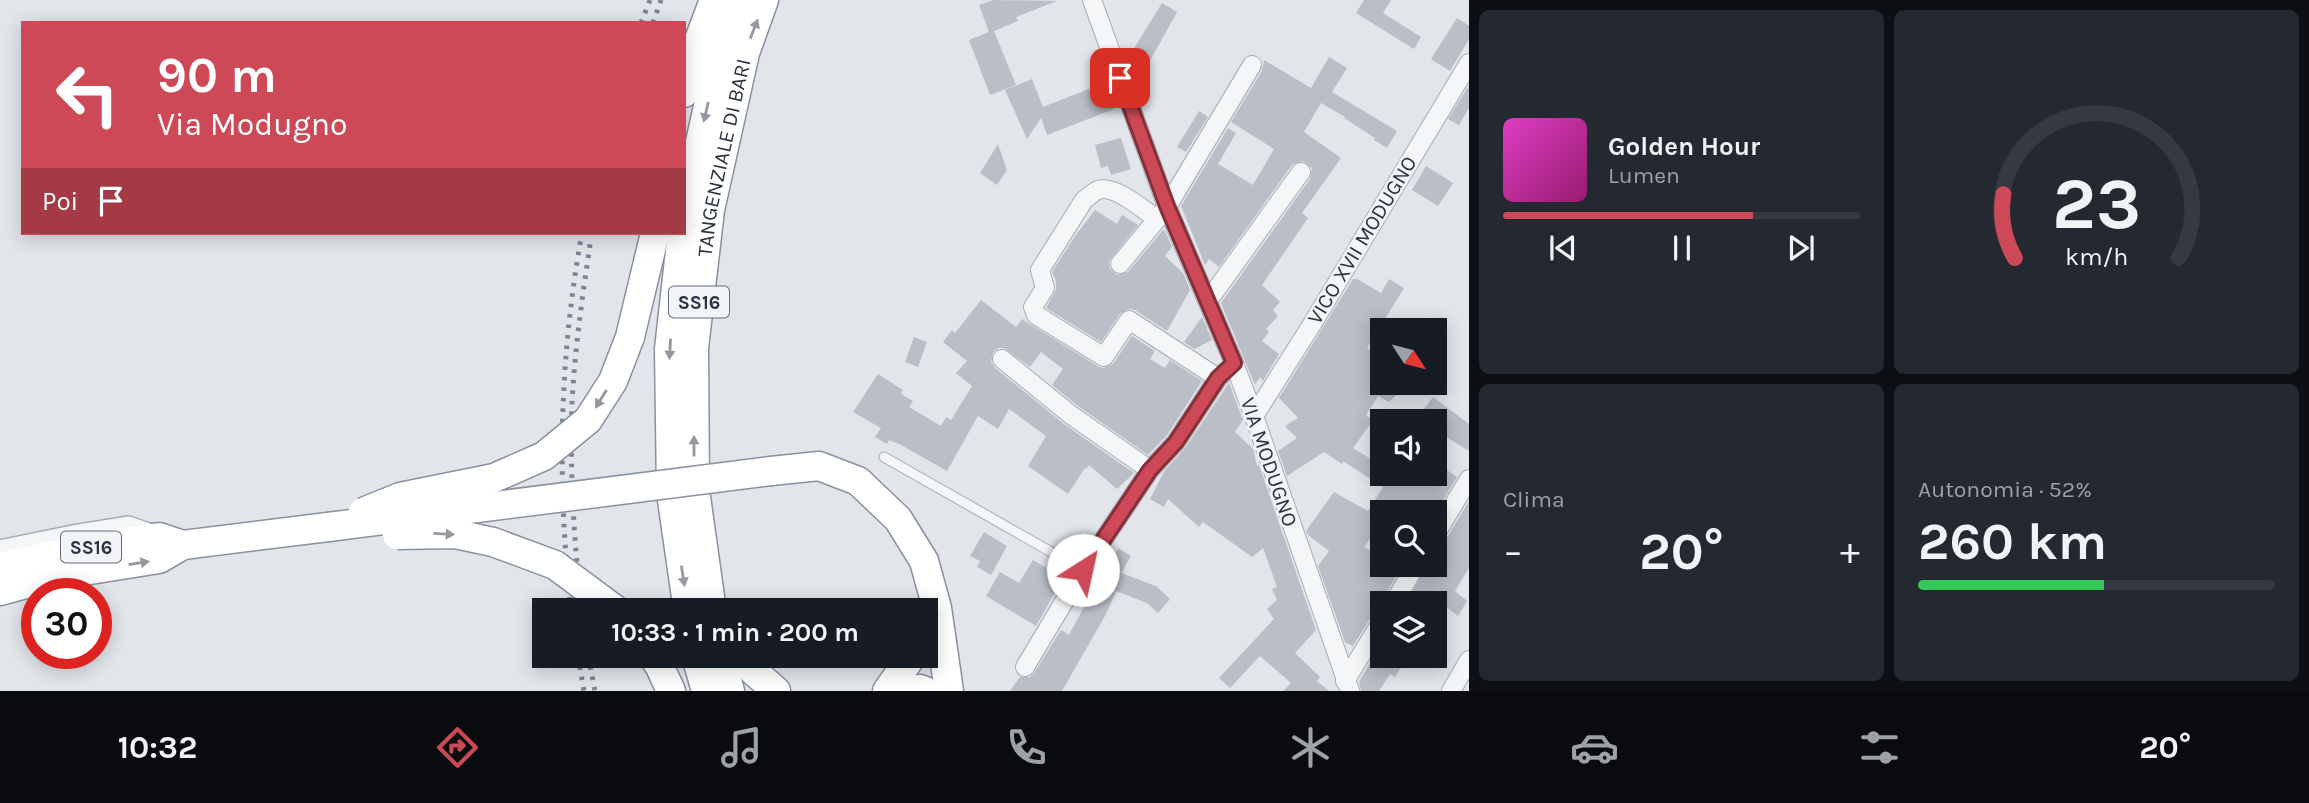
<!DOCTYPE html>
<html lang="it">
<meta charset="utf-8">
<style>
body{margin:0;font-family:Karla,sans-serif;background:#242831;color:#f1f3f6;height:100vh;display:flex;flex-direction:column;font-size:26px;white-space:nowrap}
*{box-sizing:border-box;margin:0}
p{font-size:23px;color:#9ea1a6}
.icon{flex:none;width:38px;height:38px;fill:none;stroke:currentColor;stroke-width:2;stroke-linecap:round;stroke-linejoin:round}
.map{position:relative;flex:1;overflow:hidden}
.details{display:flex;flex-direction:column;gap:10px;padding:10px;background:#0d0f14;width:840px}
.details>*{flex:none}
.top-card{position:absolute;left:21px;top:21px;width:665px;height:214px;border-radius:0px;box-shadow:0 4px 18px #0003;background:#cd4957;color:#fff;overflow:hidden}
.needle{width:46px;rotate:126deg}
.tools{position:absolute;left:1370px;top:318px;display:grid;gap:14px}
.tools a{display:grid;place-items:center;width:77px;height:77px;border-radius:0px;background:#171b24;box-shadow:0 4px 18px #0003;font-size:35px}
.speed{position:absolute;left:21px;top:578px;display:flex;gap:14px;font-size:35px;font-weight:700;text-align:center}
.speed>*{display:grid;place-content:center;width:91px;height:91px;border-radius:50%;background:#171b24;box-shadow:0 4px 18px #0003;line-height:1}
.speed .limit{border:10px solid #d22;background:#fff;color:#111}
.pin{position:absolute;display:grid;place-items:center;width:60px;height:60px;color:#fff;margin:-30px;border-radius:14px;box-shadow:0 4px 10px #0006}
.me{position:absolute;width:77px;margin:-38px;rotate:35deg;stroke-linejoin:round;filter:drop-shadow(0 0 5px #0008)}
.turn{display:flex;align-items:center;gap:24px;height:147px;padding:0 21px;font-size:32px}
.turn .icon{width:91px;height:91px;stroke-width:2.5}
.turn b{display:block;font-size:49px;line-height:60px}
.then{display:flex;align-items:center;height:66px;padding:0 21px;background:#0003;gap:14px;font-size:26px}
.big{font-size:52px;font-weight:700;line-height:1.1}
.details .tile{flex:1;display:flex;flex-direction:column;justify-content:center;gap:10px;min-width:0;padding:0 24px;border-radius:10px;background:#242831}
.details .dial{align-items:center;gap:0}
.dial svg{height:182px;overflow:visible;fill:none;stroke:#363941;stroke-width:7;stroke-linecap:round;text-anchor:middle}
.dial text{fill:#f1f3f6;stroke:none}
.song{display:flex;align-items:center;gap:21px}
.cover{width:84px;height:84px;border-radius:10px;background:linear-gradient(135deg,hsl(310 70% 55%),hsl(320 70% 35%))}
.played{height:7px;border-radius:4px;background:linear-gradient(90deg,#cd4957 70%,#363941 70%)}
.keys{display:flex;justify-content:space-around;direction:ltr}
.heat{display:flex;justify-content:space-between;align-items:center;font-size:38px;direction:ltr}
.charge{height:10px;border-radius:5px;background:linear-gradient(90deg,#34c759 52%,#363941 0)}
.details .tiles{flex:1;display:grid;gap:10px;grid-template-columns:repeat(2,1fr)}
.trip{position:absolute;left:532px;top:598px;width:406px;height:70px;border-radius:0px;background:#171b24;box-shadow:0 4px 18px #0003;font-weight:700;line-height:70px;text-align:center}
.dock{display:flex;height:112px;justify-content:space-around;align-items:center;background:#090b0e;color:#9ea1a6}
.dock .icon{width:49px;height:49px}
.dock .current{color:#cd4957}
.dock b{font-size:32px;color:#f1f3f6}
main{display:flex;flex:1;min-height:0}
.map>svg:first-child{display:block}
</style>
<main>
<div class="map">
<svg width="1469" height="691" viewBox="0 0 1469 691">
<rect width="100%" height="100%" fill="#e2e5ea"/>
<!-- building -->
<g fill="#b9bec7">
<path d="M 993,0 L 1057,1 L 1016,17 L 1018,21 L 994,31 L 1016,85 L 990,95 L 969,40 L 989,32 L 979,5 Z"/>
<path d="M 1364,0 L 1391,0 L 1383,13 L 1421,37 L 1414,49 L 1356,13 Z"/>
<path d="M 1162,3 L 1177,12 L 1147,66 L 1130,55 Z"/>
<path d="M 1457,18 L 1469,26 L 1469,39 L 1450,71 L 1431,59 Z"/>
<path d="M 1329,57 L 1347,68 L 1332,92 L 1397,131 L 1387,148 L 1374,140 L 1375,138 L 1344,118 L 1345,117 L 1321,103 L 1304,132 L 1341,158 L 1302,213 L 1308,218 L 1262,285 L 1280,302 L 1273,310 L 1278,316 L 1266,329 L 1269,332 L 1262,341 L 1279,354 L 1263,381 L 1260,377 L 1255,385 L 1221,303 L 1310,179 L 1312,168 L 1303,161 L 1292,165 L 1219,267 L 1209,259 L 1205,265 L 1181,206 L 1228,128 L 1236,133 L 1218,164 L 1253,185 L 1274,149 L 1231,122 L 1262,71 L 1264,60 L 1311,88 Z"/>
<path d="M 1032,79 L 1043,107 L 1104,83 L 1114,109 L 1047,135 L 1041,118 L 1027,139 L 1005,90 Z"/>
<path d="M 1469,85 L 1469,108 L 1459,125 L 1448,119 Z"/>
<path d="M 1199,111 L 1208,117 L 1186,152 L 1177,147 Z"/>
<path d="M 1121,138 L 1131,169 L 1111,175 L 1108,166 L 1101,168 L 1095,145 Z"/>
<path d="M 998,144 L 1007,170 L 997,185 L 980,173 Z"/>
<path d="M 1426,166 L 1453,183 L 1438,206 L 1412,190 Z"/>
<path d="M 1095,210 L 1117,224 L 1122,215 L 1138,225 L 1109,261 L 1110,269 L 1117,275 L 1128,272 L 1163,230 L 1165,231 L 1172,247 L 1165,256 L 1183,273 L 1190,290 L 1167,331 L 1135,310 L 1129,309 L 1120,314 L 1101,342 L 1046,308 L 1056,290 L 1056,281 L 1052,272 L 1075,236 Z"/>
<path d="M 1353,279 L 1357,279 L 1381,293 L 1389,279 L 1404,288 L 1367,348 L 1382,359 L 1382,383 L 1409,383 L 1389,402 L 1378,396 L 1366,415 L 1373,420 L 1353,448 L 1382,466 L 1382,474 L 1435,474 L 1435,462 L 1457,477 L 1435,513 L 1382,513 L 1382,523 L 1364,547 L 1382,558 L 1382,565 L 1403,565 L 1383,598 L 1382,610 L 1373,614 L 1353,646 L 1345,642 L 1318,566 L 1329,551 L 1308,535 L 1306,531 L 1334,492 L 1368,511 L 1383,487 L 1343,461 L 1342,464 L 1324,452 L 1287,476 L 1278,451 L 1297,438 L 1285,426 L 1298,418 L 1279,398 Z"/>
<path d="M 981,300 L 1016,327 L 1022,319 L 1099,367 L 1104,368 L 1113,364 L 1132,336 L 1155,351 L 1150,359 L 1165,368 L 1170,360 L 1202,381 L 1167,435 L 1148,455 L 1078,406 L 1052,385 L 1063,369 L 1041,352 L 1030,367 L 1004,348 L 999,348 L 993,352 L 991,362 L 995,368 L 1064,424 L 1134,473 L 1117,489 L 1089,465 L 1086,469 L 1085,468 L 1068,494 L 1028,466 L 1046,436 L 1009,409 L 998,429 L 978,416 L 947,471 L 901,445 L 889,440 L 887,444 L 875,437 L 881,428 L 853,412 L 878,374 L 903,390 L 901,394 L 913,401 L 909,407 L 941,426 L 946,417 L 951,420 L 972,386 L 956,373 L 967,361 L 943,342 L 952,330 L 955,333 Z"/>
<path d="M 1202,317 L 1212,340 L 1194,349 L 1184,342 Z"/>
<path d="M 914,337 L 927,342 L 918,367 L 905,362 Z"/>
<path d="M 1229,383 L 1243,420 L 1235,432 L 1253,449 L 1257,466 L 1259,465 L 1316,630 L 1295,653 L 1320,677 L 1317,681 L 1329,691 L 1283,691 L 1291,683 L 1260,656 L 1230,688 L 1219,678 L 1274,619 L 1267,609 L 1277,600 L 1272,589 L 1277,587 L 1263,548 L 1252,557 L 1203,522 L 1199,527 L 1168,499 L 1164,507 L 1150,499 L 1165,470 L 1185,448 Z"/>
<path d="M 1433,397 L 1469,424 L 1469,451 L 1435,430 L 1435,422 L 1414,422 Z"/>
<path d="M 1469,501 L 1469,568 L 1455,591 L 1467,601 L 1458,616 L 1439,601 L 1438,604 L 1406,604 L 1427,565 L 1435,565 L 1435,546 L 1445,541 Z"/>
<path d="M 984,532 L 1007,546 L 991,575 L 977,567 L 980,561 L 970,556 Z"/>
<path d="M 1118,548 L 1131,556 L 1121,573 L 1156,586 L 1170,599 L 1158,613 L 1147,603 L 1116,591 L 1105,616 L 1062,691 L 1010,691 L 1020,677 L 1030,677 L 1034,673 L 1061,630 L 1069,635 L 1093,590 L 1109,554 L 1114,557 Z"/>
<path d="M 1033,560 L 1063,578 L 1036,626 L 986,596 L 1000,572 L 1019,583 Z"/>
<path d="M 1382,642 L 1382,656 L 1408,656 L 1395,677 L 1390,674 L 1379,691 L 1361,691 L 1359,682 L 1374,656 L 1382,656 L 1375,654 Z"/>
</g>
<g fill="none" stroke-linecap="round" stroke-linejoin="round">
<defs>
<path id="service" d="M 884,457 L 1083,570"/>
<g id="minor">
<path d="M 1092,0 L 1167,207 L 1234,363 L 1254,416 L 1350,691"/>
<path d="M 1157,219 C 1143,210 1115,184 1098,190 C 1093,192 1089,197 1084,200 L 1040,270 L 1045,288 L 1033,307 L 1036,315 L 1104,357 L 1129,320 L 1218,378"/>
<path d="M 1120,264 L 1167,207 L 1252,65"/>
<path d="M 1208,301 L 1301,172"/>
<path d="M 1002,359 L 1071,415 L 1150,470"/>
<path d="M 1254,416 L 1314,321 L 1469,63"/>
<path d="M 1435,535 L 1469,479"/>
<path d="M 1393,604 L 1416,565"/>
<path d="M 1025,667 L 1083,570 L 1150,470 L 1176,442 L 1218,378 L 1225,372"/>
<path d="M 1345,681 L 1382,621"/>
<path d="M 1451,691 L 1469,660"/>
</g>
<path id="tertiary" d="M 0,551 L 78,535 L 128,527 L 154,536"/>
<g id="trunk">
<path d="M 684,93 L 699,40 L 714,0"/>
<path d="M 684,215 L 721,47 L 739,0"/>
<path d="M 682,233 L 669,349 L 671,493 L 688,611"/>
<path d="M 630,337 L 655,233"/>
<path d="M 771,471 L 819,466 L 858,481 L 898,519 L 924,561 L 937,608 L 949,691"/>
<path d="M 0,567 L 89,547 L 159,537 L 183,545"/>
<path d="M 0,591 L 59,575 L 159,559 L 183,545 L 328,527"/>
<path id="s1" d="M 712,611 L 695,490 L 694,348 L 710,210 L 745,53 L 764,0"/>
<path d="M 652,656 L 659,665 L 671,691"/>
<path d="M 696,656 L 706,691"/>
<path d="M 720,656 L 730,691"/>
<path d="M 742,656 L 749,667 L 776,691"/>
<path d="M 887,691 L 912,656"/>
<path d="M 897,691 L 920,689 L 925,691"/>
</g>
</defs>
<!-- service casing -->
<use href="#service" stroke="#a7acb4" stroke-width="11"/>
<!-- minor casing -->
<use href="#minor" stroke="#a7acb4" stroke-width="20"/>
<!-- tertiary casing -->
<use href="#tertiary" stroke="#a7acb4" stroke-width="24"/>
<!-- trunk casing -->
<use href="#trunk" stroke="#8991a1" stroke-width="31"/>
<!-- service -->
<use href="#service" stroke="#f5f6f8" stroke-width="9"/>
<!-- minor -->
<use href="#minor" stroke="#f5f6f8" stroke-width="18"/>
<!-- tertiary -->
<use href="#tertiary" stroke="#f5f6f8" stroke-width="21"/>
<!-- trunk -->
<use href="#trunk" stroke="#fff" stroke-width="28"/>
<!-- rail -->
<g stroke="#7b8394" stroke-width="5" stroke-dasharray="3.5 7" stroke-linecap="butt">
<path d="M 641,23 L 650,0"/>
<path d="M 653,23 L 661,0"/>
<path d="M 580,593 C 573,530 570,466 572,402 C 575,347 583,292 591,238"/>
<path d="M 571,611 C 557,484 559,358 582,233"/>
<path d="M 578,656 L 584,691"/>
<path d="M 588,656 L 595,691"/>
</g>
<defs>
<g id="trunk-bridge">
<path d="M 363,512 L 400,497 L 494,478 L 544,456 L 588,420 L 613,381 L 630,337"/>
<path d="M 328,527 L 771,471"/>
<path d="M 397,535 L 455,534 L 493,542 L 555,565 L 617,611"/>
</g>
</defs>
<!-- trunk-bridge casing -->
<use href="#trunk-bridge" stroke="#8991a1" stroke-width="31" stroke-linecap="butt"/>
<!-- trunk-bridge -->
<use href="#trunk-bridge" stroke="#fff" stroke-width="28"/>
</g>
<!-- one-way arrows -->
<defs><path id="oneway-solid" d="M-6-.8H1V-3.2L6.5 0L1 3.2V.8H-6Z" transform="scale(1.75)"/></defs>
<g fill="#9498a0">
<use href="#oneway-solid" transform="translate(754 29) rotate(-69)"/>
<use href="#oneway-solid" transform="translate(706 112) rotate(103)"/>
<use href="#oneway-solid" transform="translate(670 349) rotate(93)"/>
<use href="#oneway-solid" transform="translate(601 399) rotate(122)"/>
<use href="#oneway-solid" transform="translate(694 446) rotate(-90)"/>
<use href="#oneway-solid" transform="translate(444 534) rotate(3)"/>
<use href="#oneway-solid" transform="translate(139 563) rotate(-9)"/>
<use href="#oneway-solid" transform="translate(683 576) rotate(81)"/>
</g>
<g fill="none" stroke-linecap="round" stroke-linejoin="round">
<defs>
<path id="route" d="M 1083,570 L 1150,470 L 1176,442 L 1218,378 L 1234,363 L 1167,206 L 1120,78"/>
</defs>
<!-- route casing -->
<use href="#route" stroke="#852f39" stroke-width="18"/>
<!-- route -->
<use href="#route" stroke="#cd4957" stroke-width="12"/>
</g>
<g text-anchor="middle" stroke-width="5" stroke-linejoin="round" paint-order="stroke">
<!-- shield labels -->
<g fill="#f2f4f7" stroke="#666c78" stroke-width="2">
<rect x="669" y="286.5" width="60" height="31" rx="5"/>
<rect x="61" y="531.5" width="60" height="31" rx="5"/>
</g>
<g font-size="19" font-weight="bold" fill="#2a3242">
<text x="699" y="309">SS16</text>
<text x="91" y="554">SS16</text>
</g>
<!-- street labels -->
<g font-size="21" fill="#2a3242" stroke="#f2f4f7">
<text dy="7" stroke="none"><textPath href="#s1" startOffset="457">TANGENZIALE DI BARI</textPath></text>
<text transform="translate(1362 240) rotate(-59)" y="7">VICO XVII MODUGNO</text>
<text transform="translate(1269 462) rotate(71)" y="7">VIA MODUGNO</text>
</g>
</g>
</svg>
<div class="tools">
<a><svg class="needle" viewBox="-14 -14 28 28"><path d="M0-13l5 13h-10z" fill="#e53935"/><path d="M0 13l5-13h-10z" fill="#9ea1a6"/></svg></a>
<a><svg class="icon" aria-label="sound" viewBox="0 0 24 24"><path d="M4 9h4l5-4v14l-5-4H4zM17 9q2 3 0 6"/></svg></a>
<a><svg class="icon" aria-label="search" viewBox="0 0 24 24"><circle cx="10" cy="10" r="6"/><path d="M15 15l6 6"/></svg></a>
<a><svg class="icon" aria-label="layers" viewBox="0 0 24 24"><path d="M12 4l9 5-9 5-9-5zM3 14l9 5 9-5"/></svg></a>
</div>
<div class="speed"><div class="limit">30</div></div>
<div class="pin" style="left:1120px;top:78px;background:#d93025"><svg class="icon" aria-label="arrive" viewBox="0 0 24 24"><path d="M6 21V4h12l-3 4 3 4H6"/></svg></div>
<svg class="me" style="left:1083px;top:570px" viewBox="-20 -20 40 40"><circle r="19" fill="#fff"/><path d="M0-13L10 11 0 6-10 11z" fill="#cd4957"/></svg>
<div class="trip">10:33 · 1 min · 200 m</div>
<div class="top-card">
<div class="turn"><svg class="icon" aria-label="left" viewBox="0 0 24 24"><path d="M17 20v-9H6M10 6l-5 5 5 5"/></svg><div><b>90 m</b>Via Modugno</div></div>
<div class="then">Poi<svg class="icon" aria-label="arrive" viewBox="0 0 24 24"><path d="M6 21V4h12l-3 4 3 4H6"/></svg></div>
</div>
</div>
<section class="details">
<div class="tiles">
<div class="tile">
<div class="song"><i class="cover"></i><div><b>Golden Hour</b><p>Lumen</p></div></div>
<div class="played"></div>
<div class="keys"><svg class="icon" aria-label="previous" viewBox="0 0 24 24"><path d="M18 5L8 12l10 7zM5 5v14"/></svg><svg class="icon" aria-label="pause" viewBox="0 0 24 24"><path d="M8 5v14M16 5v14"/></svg><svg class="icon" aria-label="next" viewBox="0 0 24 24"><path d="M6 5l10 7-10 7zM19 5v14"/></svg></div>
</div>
<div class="tile dial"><svg viewBox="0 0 100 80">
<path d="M14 69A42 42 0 1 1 86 69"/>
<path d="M14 69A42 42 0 0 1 9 41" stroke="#cd4957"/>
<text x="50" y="56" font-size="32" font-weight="700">23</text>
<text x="50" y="72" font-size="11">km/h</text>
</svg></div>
<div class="tile"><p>Clima</p>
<div class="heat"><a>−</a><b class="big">20°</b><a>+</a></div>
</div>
<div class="tile"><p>Autonomia · 52%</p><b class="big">260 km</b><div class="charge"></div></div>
</div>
</section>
</main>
<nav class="dock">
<b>10:32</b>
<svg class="icon current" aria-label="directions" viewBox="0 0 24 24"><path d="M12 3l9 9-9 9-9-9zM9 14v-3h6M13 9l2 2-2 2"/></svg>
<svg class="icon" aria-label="music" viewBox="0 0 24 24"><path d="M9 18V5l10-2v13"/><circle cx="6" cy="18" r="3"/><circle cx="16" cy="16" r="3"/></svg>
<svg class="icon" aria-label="phone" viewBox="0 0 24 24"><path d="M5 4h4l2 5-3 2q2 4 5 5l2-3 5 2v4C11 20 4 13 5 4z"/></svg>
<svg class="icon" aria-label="climate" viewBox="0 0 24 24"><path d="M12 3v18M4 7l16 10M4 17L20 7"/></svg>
<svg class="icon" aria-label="car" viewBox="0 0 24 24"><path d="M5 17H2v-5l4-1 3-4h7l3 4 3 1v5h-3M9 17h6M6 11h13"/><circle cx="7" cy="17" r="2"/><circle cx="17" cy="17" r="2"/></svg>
<svg class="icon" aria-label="filters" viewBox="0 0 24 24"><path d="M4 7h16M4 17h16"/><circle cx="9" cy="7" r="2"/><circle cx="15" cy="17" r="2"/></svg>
<b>20°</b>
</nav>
